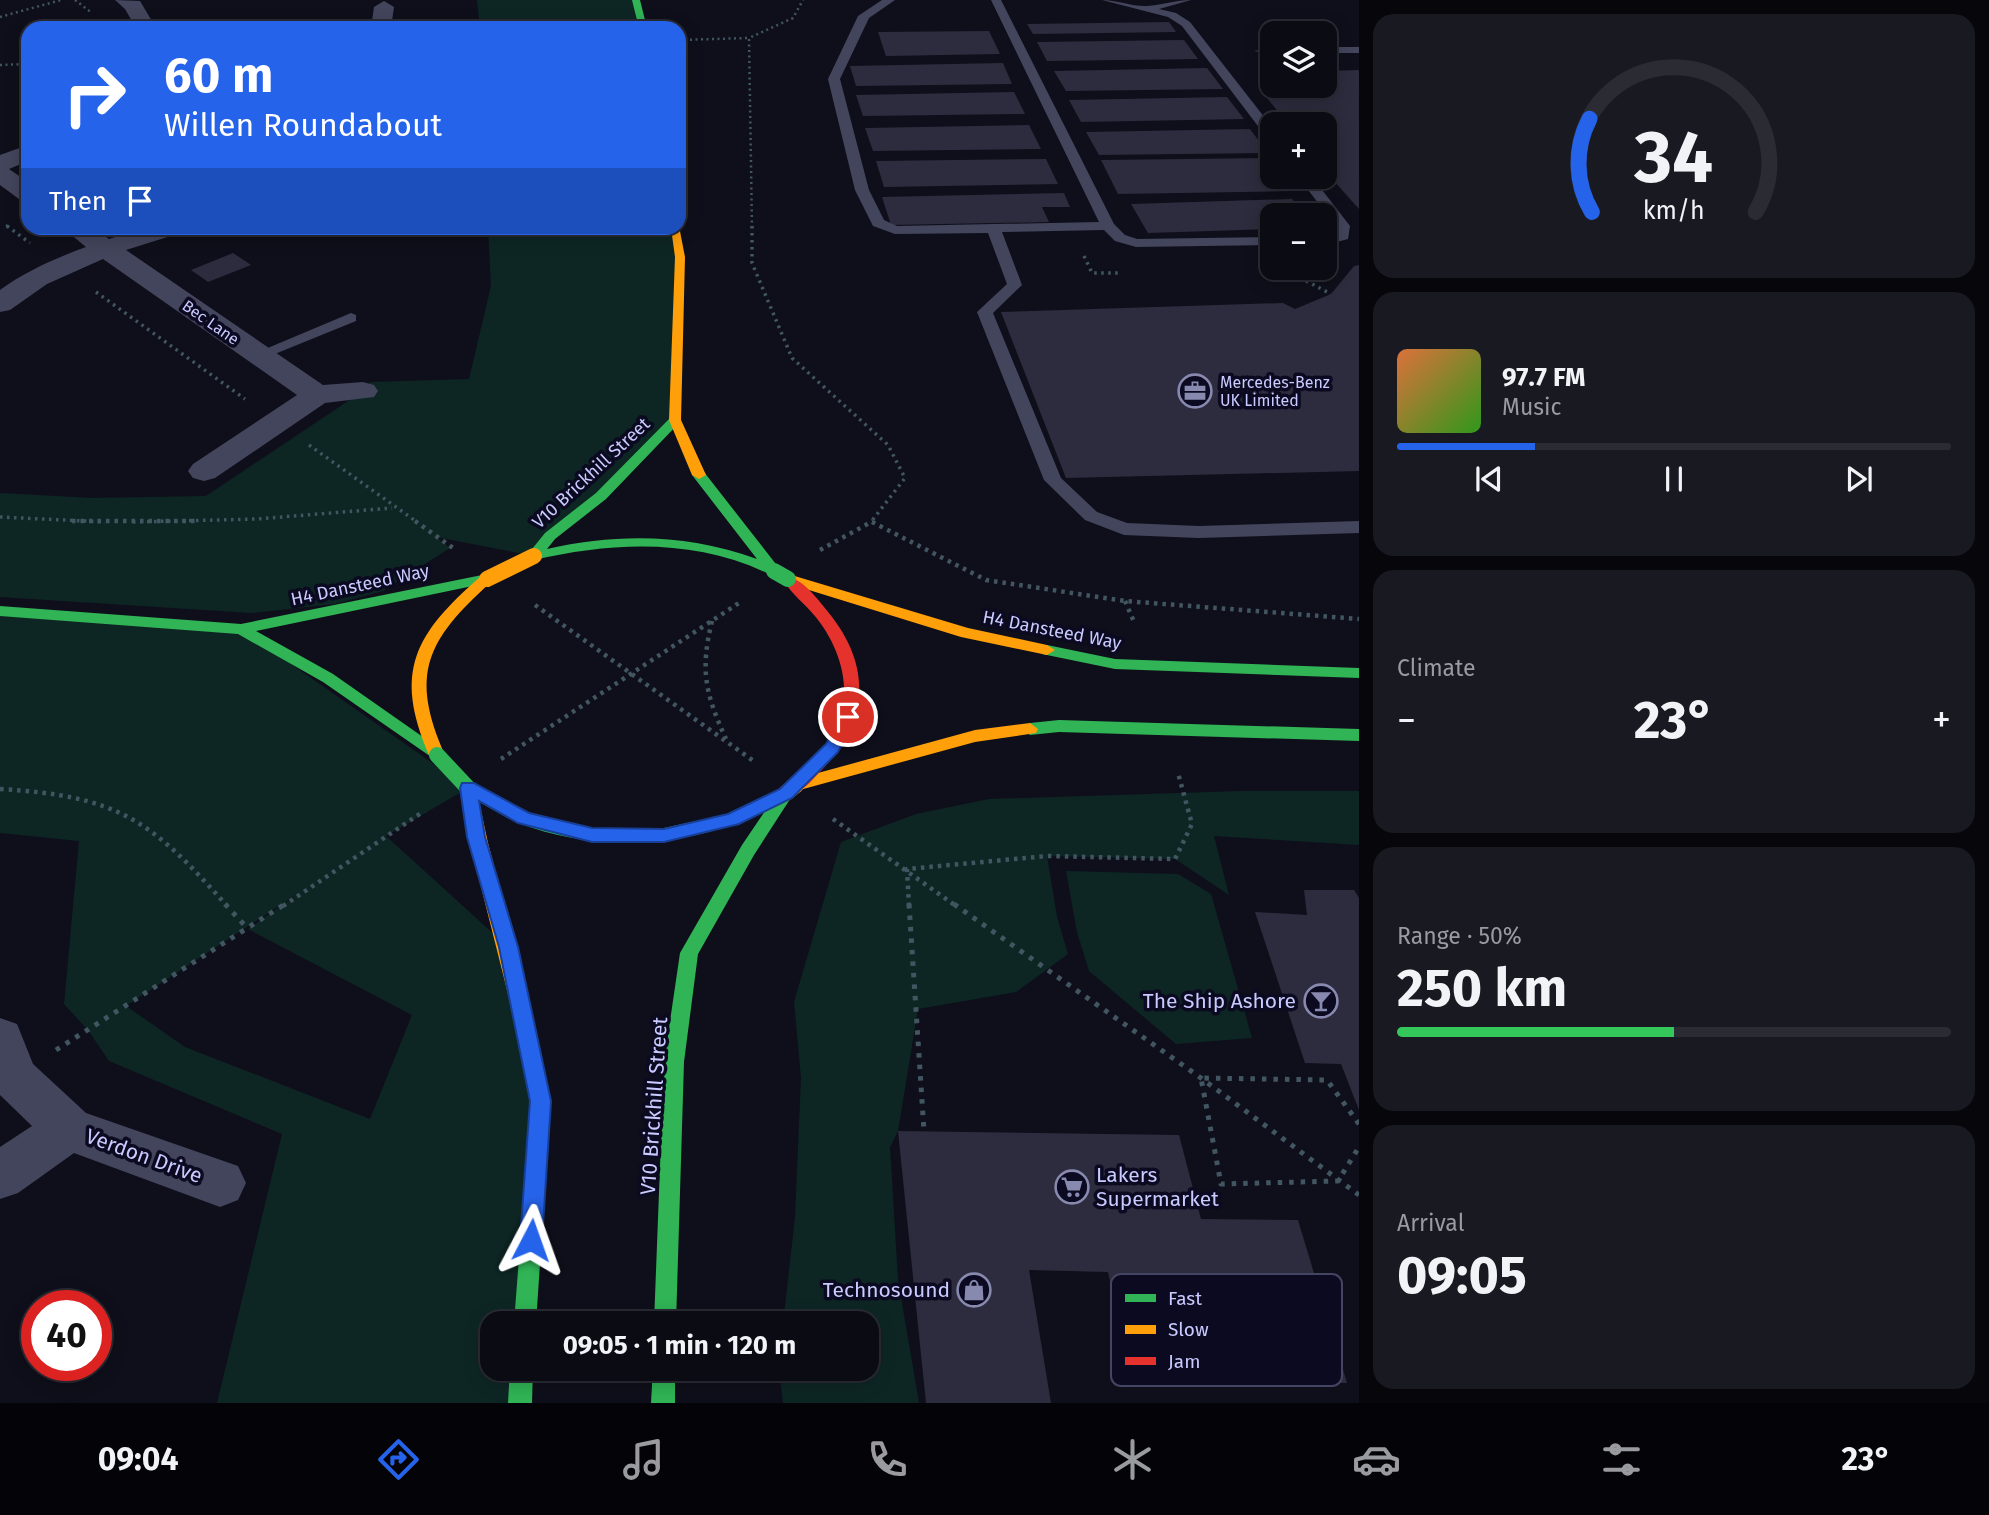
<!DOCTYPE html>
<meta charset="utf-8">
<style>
body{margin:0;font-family:"Fira Sans",sans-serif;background:#191922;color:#f1f3f6;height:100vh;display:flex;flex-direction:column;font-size:26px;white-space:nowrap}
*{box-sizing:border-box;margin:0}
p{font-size:23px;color:#9a9ba0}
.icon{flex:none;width:38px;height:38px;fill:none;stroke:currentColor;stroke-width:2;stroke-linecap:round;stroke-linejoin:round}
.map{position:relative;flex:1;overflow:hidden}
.panel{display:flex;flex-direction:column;gap:14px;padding:14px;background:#06060b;width:630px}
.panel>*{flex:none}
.banner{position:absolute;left:21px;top:21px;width:665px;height:214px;border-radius:21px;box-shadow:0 4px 18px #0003,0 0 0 2px #2b2b34;background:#2563eb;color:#fff;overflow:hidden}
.fabs{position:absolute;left:1260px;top:21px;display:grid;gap:14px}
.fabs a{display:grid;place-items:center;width:77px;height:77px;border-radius:14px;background:#0b0b14;box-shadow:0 4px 18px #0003,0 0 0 2px #2b2b34;font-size:35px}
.speed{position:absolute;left:21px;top:1290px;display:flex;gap:14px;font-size:35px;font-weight:700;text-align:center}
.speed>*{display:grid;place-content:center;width:91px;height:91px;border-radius:50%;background:#0b0b14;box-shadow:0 4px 18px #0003,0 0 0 2px #2b2b34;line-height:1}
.speed .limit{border:10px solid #d22;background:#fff;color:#111}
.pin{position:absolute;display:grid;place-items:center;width:60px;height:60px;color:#fff;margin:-30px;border:4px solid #fff;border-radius:50%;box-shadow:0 2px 7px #0007}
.me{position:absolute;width:77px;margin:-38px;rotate:4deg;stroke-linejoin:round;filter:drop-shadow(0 0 5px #0008)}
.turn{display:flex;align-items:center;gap:24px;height:147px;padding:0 28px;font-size:32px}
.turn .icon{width:91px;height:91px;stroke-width:2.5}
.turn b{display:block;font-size:49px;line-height:60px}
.then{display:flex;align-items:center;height:66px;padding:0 28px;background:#0003;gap:14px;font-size:26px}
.big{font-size:52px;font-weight:700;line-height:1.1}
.panel .widget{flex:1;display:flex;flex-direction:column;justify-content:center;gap:10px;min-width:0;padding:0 24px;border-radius:21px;background:#191922}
.panel .dial{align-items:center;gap:0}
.dial svg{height:182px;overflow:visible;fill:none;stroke:#2b2b34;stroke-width:7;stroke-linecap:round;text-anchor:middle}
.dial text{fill:#f1f3f6;stroke:none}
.song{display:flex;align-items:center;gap:21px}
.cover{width:84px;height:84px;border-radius:10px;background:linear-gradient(135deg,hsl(20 70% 55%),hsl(110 70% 35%))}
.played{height:7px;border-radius:4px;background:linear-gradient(90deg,#2563eb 25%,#2b2b34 25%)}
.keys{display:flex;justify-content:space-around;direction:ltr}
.heat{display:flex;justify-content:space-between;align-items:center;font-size:38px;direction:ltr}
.charge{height:10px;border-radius:5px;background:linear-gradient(90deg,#34c759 50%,#2b2b34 0)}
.trip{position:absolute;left:480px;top:1311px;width:399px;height:70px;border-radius:21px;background:#0b0b14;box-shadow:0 4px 18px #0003,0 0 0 2px #2b2b34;font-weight:700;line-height:70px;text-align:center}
.menu{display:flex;height:112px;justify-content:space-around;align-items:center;background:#040408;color:#9a9ba0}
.menu .icon{width:49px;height:49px}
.menu .current{color:#2563eb}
.menu b{font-size:32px;color:#f1f3f6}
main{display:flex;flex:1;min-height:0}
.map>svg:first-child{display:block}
</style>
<main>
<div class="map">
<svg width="1359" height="1403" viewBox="0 0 1359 1403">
<rect width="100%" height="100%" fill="#0f0f1b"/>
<!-- green -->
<g fill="#0d2624" fill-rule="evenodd">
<path d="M 477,0 L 636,0 L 643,28 L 480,28 Z"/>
<path d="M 488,228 L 676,228 L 680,257 L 675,420 L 534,556 L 436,537 L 450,548 L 383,591 L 335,604 L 252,613 L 0,597 L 0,493 L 92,498 L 206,496 L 363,391 L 370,382 L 469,379 L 491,286 Z"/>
<path d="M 0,611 L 241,629 L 468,788 L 386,836 L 508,947 L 541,1101 L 525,1323 L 492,1323 L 492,1368 L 522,1369 L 520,1403 L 217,1403 L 282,1134 L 109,1061 L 88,1030 L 64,1004 L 79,841 L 0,833 ZM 305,889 L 248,929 L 412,1015 L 370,1119 L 185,1047 L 126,1006 Z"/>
<path d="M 1242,791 L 1359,791 L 1359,845 L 1214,836 L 1229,895 L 1175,859 L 1047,856 L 1057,917 L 1068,954 L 1016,992 L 918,1009 L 898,1131 L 890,1147 L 898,1280 L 919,1403 L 783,1403 L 779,1369 L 866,1368 L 866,1323 L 783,1323 L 795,1218 L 801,1078 L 794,1002 L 841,842 L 916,814 L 989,799 Z"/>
<path d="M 1066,871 L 1178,874 L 1211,894 L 1252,1038 L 1176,1044 L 1089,971 L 1077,932 Z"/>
</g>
<!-- building -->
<g fill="#2c2c3e">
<path d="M 1169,22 L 1176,32 L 1033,34 L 1027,24 Z"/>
<path d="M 989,31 L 1000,54 L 886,56 L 878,32 Z"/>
<path d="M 1184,40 L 1198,59 L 1047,61 L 1037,42 Z"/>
<path d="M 1003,63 L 1012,84 L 856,86 L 850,66 Z"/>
<path d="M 1207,68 L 1223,89 L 1066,91 L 1054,71 Z"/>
<path d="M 1359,70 L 1359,209 L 1325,171 L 1325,124 L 1288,124 L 1267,98 L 1261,74 L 1272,73 L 1272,86 L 1325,86 L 1325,71 Z"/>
<path d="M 1014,92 L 1025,114 L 863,116 L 856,95 Z"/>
<path d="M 1227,97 L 1244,119 L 1081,122 L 1069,100 Z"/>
<path d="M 1029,125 L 1041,149 L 873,151 L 865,128 Z"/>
<path d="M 1250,129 L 1268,153 L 1099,155 L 1086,132 Z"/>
<path d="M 1271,158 L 1272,177 L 1285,177 L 1295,191 L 1118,194 L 1101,160 Z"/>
<path d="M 1046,159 L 1058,184 L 884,187 L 876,161 Z"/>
<path d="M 1064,193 L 1070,207 L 1042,207 L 1049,222 L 891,225 L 882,197 Z"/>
<path d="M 1292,199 L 1305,215 L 1272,215 L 1272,229 L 1148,233 L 1131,204 Z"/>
<path d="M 233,253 L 251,265 L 208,282 L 191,270 Z"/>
<path d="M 1359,265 L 1359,471 L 1066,478 L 1001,312 L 1283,303 L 1295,309 L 1331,294 L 1354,266 Z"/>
<path d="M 1304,890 L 1354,890 L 1359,898 L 1359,1110 L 1341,1064 L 1305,1063 L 1255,912 L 1307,915 Z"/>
<path d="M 898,1131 L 1179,1135 L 1201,1219 L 1298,1220 L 1347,1383 L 1179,1381 L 1167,1324 L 1119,1323 L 1108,1272 L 1029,1270 L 1051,1403 L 926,1403 Z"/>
</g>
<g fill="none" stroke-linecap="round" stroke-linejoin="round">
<!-- path-far3 -->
<g stroke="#425661" stroke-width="2.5" stroke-dasharray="2 3.5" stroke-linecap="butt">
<path d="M 75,0 L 92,13"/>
<path d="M 0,17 L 61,0"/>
<path d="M 679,40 L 749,38"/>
<path d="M 0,65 L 28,64"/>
<path d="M 6,225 L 10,228"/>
<path d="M 752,228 L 749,38 L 793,18 L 803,0"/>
</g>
<!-- path-far2 -->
<g stroke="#425661" stroke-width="3.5" stroke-dasharray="2.5 4.5" stroke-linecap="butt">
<path d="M 7,226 L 30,243"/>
<path d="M 752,226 L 752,263 L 792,358 L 888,445 L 905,478 L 871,522"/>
<path d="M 1084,256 L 1092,273 L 1120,273"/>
<path d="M 1273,273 L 1291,273 L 1331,294"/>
<path d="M 96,292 L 245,399"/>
<path d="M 309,445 L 417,522"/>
<path d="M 0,517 L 105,522"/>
<path d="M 133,522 L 257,519 L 392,508"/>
</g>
<!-- path-far1 -->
<g stroke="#425661" stroke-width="4.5" stroke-dasharray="3.5 5" stroke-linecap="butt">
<path d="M 72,521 L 195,521"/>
<path d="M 415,521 L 453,548"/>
<path d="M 872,522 L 986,580 L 1125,601 L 1359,619"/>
<path d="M 820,550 L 873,521"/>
<path d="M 1125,601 L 1135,624"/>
<path d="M 535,605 L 755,762"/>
<path d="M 712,621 C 700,670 705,693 726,739"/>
<path d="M 501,759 L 742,601"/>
<path d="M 0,789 C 118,796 150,819 227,906"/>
<path d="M 833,819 L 956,906"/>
<path d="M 283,906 L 424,811"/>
<path d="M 909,906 L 907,869 L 1047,856 L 1175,859 L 1192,824 L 1178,773"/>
</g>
<!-- path -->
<g stroke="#425661" stroke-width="5" stroke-dasharray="4.5 7" stroke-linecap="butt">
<path d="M 225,904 L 248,929"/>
<path d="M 909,904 L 924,1131"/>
<path d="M 954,904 L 1201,1078 L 1359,1195"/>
<path d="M 56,1050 L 285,904"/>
<path d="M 1359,1124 L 1327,1080 L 1201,1078 L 1221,1184 L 1338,1181 L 1359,1147"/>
</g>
<!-- lane -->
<g fill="#43455c" fill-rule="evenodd">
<path d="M 882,0 L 895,0 L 869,18 L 840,79 L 869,190 L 884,220 L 897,226 L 1099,222 L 991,0 L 1001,0 L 1114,224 L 1125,235 L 1137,239 L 1272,237 L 1272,245 L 1136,247 L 1115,241 L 1104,230 L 1002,232 L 1022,285 L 993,313 L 1061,478 L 1097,512 L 1127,523 L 1199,526 L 1359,521 L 1359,533 L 1199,538 L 1124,535 L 1085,520 L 1044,480 L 977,312 L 1007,284 L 988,233 L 895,234 L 873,226 L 855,190 L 828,79 L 858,16 Z"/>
<path d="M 1102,0 C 1116,0 1135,7 1147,6 C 1161,5 1176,0 1191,0 L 1159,9 L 1176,13 L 1190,22 L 1272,127 L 1272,139 L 1267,138 L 1182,26 L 1168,17 Z"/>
<rect x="1325" y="47" width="34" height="6"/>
<path d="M 1272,48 L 1272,54 L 1254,51 Z"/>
<path d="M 1298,177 L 1312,177 L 1350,226 L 1348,239 L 1325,245 L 1325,237 L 1336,234 L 1336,226 Z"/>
<path d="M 351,313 L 356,315 L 356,321 L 265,358 L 253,358 L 251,355 Z"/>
</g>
<!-- street -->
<g fill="#43455c" fill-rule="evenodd">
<path d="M 115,0 L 140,1 L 156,28 L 136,28 L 125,9 Z"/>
<path d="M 384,1 L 394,7 L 391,28 L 371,28 L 374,7 Z"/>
<path d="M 28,145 L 28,161 L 9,169 L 28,182 L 28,202 L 19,199 L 0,185 L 0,155 Z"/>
<path d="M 63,228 L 93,228 L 109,239 L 143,228 L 181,228 L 177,234 L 126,250 L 323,385 L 363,382 L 374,385 L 378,391 L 374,397 L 325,403 L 215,478 L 204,481 L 193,478 L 188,471 L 193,464 L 297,395 L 103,259 L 47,284 L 10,310 L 0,312 L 0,290 C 26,271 56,258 86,247 Z"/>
<path d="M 0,1018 L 17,1024 L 33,1064 L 86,1113 L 238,1166 L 246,1183 L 238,1200 L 220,1207 L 74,1153 L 18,1193 L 0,1199 L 0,1147 L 32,1126 L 0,1095 Z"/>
</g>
<!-- fast -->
<g fill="#30b455" fill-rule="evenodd">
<path d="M 632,0 L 640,0 L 647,28 L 639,28 Z"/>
<path d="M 675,416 L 681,420 L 679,423 L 606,499 L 555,539 L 547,549 C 619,533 688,534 757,559 L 692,475 L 699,471 L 704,472 L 779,568 L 781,571 L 779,574 L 769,574 C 694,538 613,542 534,560 L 529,559 L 528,554 L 545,533 L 596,493 L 671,417 Z"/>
<path d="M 487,574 L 492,576 L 494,579 L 492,582 L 256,631 L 333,674 L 443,751 L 445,755 L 443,759 L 437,761 L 323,682 L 238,634 L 0,616 L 0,606 L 241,624 Z"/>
<path d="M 1047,645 L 1115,659 L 1359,668 L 1359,678 L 1115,669 L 1042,654 L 1039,650 L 1042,646 Z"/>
<path d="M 1059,720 L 1359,729 L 1359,741 L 1059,732 L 1030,735 L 1022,729 L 1030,723 Z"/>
<path d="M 468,782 L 530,813 L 592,828 L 664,828 L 729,814 L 786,787 L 792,789 L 794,793 L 754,855 L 698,954 L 684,1062 L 676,1323 L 654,1323 L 664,1062 L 680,953 L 742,845 L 765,811 C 695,847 593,853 519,823 C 500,815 481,802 462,792 L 460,788 L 462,784 Z"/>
<path d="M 521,998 L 528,1000 L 531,1006 L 551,1101 L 536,1323 L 514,1323 L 531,1101 L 511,1006 L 514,1000 Z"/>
<path d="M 510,1368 L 533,1368 L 532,1403 L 508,1403 Z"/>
<path d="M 653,1368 L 675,1368 L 675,1403 L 651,1403 Z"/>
</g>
<!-- slow -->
<g fill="#ff9f0a" fill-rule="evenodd">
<path d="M 679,226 L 685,257 L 681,420 L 706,475 L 699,479 L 692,475 L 669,420 L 675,257 L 671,228 Z"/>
<path d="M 788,574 L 968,628 L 1047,645 L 1055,650 L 1047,655 L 961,637 L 783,582 L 781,579 L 783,576 Z"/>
<path d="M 485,575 L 490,577 L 492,580 L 490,583 C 427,640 409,674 445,755 L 443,759 L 431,759 L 429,755 C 393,671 415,634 480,577 Z"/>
<path d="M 1030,723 L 1038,729 L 1036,733 L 975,742 L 796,791 L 790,789 L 788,785 L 790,781 L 796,779 L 975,730 Z"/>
<path d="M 468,782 L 474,784 L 476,788 L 488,843 L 531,1006 L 528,1012 L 521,1014 L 514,1012 L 511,1006 L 470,843 L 460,788 L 462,784 Z"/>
</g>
<!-- jam -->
<path fill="#e5322d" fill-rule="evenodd" d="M 792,578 C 804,582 816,597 824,607 C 874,665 870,721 817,775 C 809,783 803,793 791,789 L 789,785 C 800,767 820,755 832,736 C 856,697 842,648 814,615 C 805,604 793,595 785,583 Z"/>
<!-- fast-bridge -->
<g stroke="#30b455" stroke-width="16">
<path d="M 774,571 L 788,579"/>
<path d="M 437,755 L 468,788"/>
</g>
<!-- slow-bridge -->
<g stroke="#ff9f0a" stroke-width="16">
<path d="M 487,579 L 534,556"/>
<path d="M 786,793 L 796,785"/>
</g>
</g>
<!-- route -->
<path fill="#2563eb" stroke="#184099" stroke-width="2" d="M 848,711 L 856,717 L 838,752 L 792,798 L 739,824 L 664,842 L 592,842 L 518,823 L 479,801 L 485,837 L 518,947 L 551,1101 L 542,1240 L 539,1247 L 531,1250 L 523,1247 L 520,1240 L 530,1101 L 499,947 L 467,837 L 460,788 L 462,783 L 474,783 L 529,813 L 592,828 L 664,829 L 728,814 L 780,789 L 826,744 L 842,713 Z"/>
<!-- icons -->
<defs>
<symbol id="office-ring" viewBox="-11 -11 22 22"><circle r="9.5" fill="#0b0a20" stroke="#8889af" stroke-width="1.5"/><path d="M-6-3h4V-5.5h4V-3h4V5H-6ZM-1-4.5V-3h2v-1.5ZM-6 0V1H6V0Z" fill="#8889af"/></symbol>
<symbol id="bar-ring" viewBox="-11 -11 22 22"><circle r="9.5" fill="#0b0a20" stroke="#8889af" stroke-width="1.5"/><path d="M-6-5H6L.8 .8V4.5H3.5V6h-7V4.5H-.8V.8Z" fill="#8889af"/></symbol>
<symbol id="supermarket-ring" viewBox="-11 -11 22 22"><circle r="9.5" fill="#0b0a20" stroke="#8889af" stroke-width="1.5"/><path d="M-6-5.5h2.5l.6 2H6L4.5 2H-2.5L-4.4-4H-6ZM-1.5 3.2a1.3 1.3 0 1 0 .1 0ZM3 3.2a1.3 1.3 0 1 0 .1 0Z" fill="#8889af"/></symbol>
<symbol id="shop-ring" viewBox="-11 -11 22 22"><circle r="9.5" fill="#0b0a20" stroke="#8889af" stroke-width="1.5"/><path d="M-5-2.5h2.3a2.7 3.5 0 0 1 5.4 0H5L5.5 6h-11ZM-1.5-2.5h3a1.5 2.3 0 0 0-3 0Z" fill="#8889af"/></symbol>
</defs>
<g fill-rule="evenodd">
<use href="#office-ring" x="1176" y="372" width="38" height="38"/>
<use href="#bar-ring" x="1302" y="982" width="38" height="38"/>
<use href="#supermarket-ring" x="1053" y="1168" width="38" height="38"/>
<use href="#shop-ring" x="955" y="1271" width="38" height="38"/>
</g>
<g text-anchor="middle" stroke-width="7" stroke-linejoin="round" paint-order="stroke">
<!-- far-street labels -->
<g font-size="16" fill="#c9caff" stroke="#0b0a20">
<text transform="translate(211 322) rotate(35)" y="6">Bec Lane</text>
</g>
<!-- far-poi labels -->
<g font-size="16" fill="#c9caff" stroke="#0b0a20" text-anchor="start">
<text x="1220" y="388">Mercedes-Benz<tspan x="1220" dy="18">UK Limited</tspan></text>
</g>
<!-- street labels -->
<g font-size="18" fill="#c9caff" stroke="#0b0a20">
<text transform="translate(591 473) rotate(-43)" y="6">V10 Brickhill Street</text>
<text transform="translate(360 585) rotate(-12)" y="6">H4 Dansteed Way</text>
<text transform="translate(1052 630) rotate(11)" y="6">H4 Dansteed Way</text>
</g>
<!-- near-poi labels -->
<g font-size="21" fill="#c9caff" stroke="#0b0a20" text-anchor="end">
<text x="1296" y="1008">The Ship Ashore</text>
<text x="1096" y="1182" text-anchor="start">Lakers<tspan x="1096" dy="24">Supermarket</tspan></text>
<text x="950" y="1297">Technosound</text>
</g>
<!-- near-street labels -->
<g font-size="21" fill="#c9caff" stroke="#0b0a20">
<text transform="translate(654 1106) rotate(-86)" y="7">V10 Brickhill Street</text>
<text transform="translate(144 1156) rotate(20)" y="7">Verdon Drive</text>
</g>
</g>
<!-- legend -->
<rect x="1111" y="1274" width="231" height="112" rx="10" fill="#0b0a20" stroke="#444463" stroke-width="2"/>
<rect x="1125" y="1294" width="31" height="8" fill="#30b455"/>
<rect x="1125" y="1325" width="31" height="9" fill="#ff9f0a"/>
<rect x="1125" y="1357" width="31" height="8" fill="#e5322d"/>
<g font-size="19" fill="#c9caff">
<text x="1168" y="1305">Fast</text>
<text x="1168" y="1336">Slow</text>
<text x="1168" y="1368">Jam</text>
</g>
</svg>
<div class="fabs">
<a><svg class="icon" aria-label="layers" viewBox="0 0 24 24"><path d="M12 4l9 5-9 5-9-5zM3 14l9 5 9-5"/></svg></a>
<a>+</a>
<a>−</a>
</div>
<div class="speed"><div class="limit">40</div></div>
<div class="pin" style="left:848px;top:717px;background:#d93025"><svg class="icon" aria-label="arrive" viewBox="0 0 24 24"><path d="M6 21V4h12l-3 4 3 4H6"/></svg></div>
<svg class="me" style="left:531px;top:1240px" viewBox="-20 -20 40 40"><path d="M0-17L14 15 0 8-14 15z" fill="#2563eb" stroke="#fff" stroke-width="4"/></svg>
<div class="trip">09:05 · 1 min · 120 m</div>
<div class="banner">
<div class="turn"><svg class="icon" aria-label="right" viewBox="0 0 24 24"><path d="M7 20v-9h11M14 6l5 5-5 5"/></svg><div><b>60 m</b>Willen Roundabout</div></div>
<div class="then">Then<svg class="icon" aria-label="arrive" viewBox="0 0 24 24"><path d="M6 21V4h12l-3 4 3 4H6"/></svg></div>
</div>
</div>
<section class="panel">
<div class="widget dial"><svg viewBox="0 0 100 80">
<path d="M14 69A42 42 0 1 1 86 69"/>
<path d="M14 69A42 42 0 0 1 13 28" stroke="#2563eb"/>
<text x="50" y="56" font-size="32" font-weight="700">34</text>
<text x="50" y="72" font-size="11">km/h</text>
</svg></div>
<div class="widget">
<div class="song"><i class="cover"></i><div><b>97.7 FM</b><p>Music</p></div></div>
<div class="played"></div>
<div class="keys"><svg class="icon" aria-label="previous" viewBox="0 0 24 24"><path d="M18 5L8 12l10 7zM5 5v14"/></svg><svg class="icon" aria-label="pause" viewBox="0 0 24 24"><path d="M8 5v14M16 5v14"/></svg><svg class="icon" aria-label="next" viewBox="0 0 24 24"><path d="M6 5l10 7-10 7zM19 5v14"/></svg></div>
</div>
<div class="widget"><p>Climate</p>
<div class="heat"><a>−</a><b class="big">23°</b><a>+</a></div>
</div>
<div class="widget"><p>Range · 50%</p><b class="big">250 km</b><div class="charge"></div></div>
<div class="widget"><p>Arrival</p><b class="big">09:05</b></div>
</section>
</main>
<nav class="menu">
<b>09:04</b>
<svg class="icon current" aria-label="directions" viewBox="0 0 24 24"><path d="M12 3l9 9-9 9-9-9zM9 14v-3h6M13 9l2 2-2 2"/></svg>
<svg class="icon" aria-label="music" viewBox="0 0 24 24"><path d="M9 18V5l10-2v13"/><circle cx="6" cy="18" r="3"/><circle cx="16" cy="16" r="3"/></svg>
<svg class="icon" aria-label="phone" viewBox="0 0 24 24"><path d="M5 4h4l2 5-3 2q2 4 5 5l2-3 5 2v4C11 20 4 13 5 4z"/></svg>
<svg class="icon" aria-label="climate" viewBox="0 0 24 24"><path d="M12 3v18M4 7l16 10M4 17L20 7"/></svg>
<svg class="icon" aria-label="car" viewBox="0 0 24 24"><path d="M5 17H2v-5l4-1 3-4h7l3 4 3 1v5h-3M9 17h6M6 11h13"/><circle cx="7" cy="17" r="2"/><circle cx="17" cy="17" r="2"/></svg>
<svg class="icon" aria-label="filters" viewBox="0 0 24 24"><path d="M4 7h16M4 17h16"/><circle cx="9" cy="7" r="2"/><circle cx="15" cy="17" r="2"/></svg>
<b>23°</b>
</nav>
